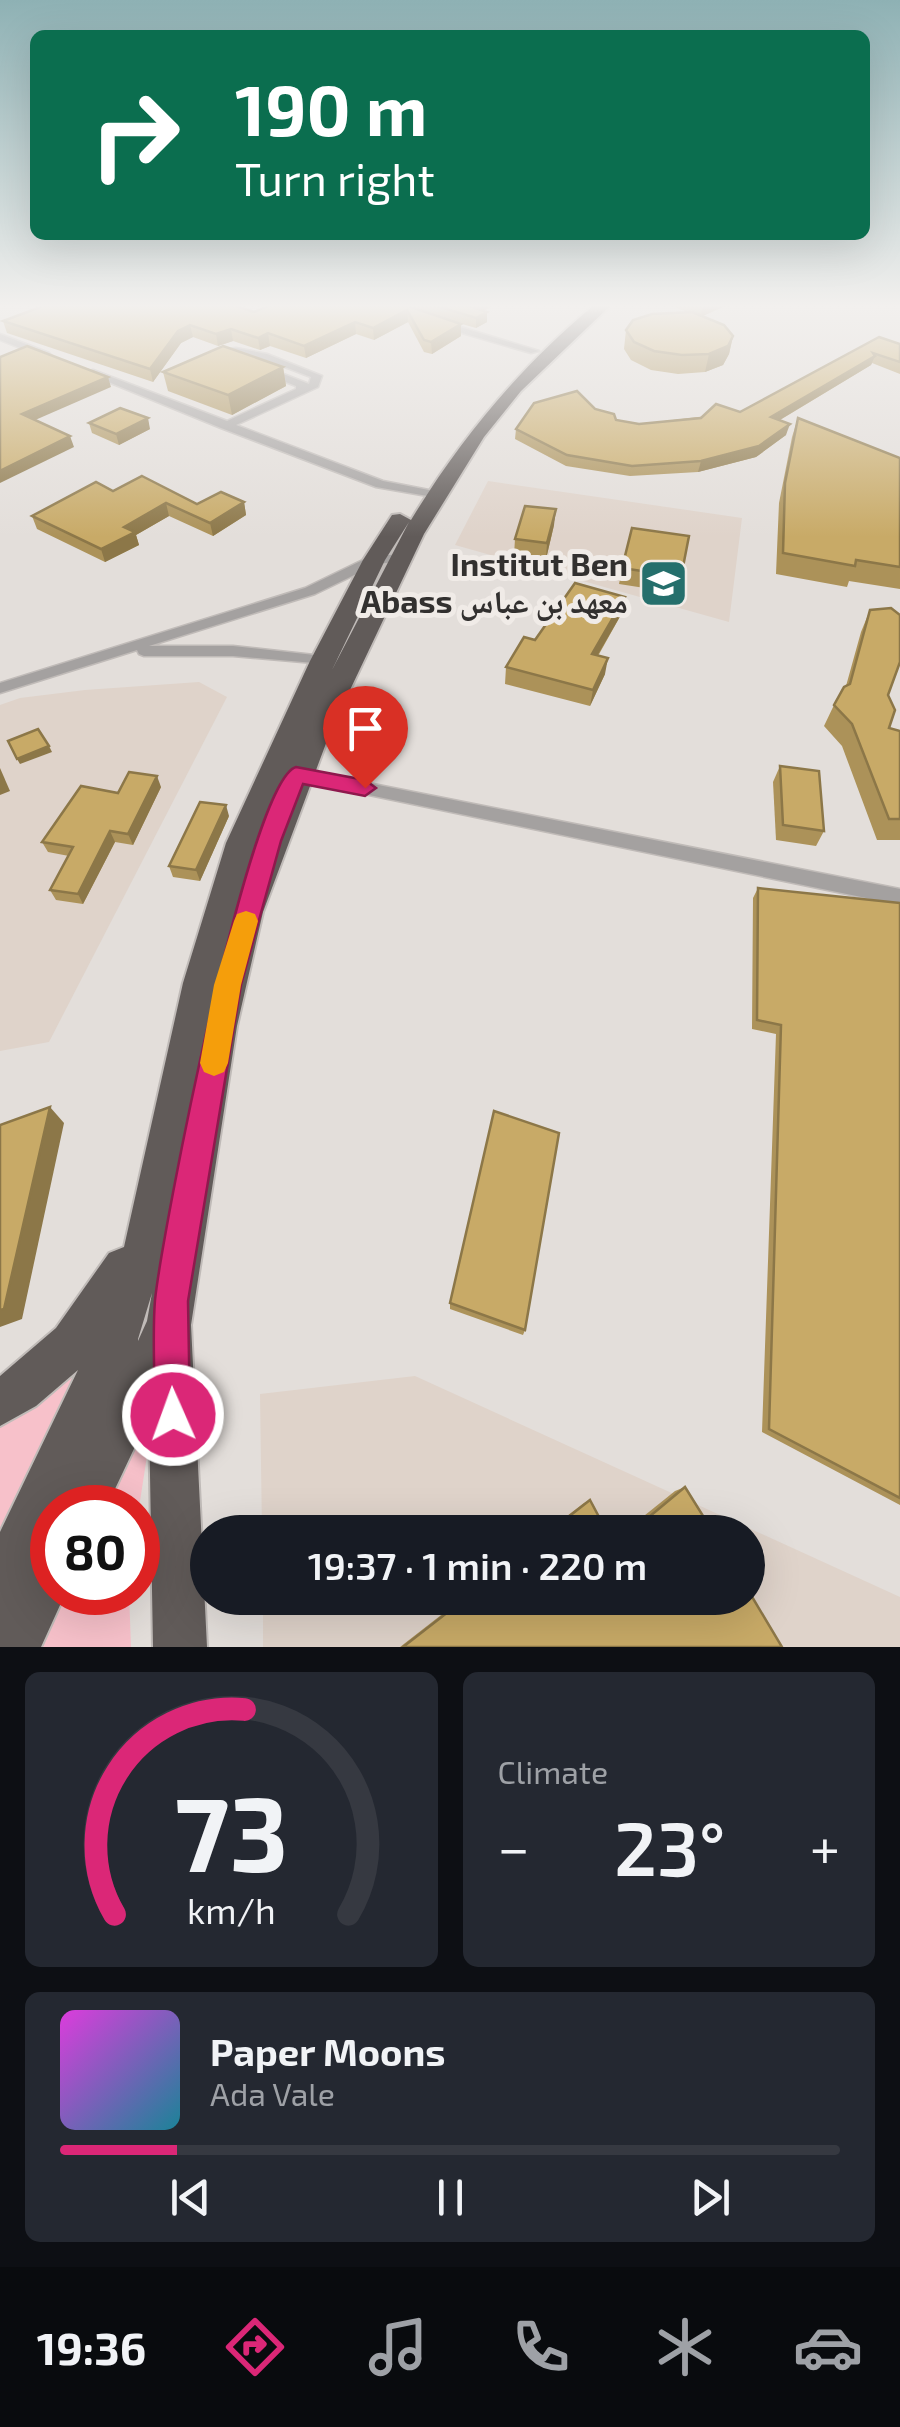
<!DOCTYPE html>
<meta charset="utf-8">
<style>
body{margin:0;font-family:"Exo 2","Noto Naskh Arabic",sans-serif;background:#242831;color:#f1f3f6;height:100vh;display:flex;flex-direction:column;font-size:38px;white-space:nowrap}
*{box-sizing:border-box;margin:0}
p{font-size:32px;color:#9ea1a6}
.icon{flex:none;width:55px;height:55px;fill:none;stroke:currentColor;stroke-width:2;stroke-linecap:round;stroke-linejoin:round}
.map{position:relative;height:1647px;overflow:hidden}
.side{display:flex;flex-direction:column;gap:25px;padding:25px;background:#0d0f14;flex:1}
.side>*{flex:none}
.hud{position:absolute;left:30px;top:30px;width:840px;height:210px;border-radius:15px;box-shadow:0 10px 40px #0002;background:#0b6e4f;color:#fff;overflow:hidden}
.speed{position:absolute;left:30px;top:1485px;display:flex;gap:20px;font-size:50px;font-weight:700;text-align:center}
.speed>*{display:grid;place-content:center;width:130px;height:130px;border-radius:50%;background:#171b24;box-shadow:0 10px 40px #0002;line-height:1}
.speed .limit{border:15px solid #d22;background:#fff;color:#111}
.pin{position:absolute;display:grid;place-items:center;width:85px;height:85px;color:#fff;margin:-102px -42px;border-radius:50% 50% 50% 0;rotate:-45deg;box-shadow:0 0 10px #0007}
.pin .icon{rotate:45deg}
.me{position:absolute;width:110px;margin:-55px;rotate:358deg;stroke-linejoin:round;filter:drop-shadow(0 0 8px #0008)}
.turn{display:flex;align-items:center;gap:35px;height:210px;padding:0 40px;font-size:45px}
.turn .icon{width:130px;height:130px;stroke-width:2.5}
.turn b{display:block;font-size:70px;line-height:85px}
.big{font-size:75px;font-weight:600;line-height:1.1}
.side .card{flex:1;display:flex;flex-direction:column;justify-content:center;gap:15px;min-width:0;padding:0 35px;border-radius:15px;background:#242831}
.side .dial{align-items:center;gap:0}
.dial svg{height:260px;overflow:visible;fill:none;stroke:#363941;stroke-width:7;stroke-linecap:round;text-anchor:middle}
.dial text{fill:#f1f3f6;stroke:none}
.song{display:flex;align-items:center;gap:30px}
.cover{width:120px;height:120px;border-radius:15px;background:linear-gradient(135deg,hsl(300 70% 55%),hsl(190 70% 35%))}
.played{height:10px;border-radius:5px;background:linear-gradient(90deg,#db2777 15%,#363941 15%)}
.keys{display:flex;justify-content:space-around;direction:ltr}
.heat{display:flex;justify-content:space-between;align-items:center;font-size:55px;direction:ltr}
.side .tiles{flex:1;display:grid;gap:25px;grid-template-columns:1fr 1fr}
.card:last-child{grid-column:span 2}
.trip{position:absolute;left:190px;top:1515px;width:575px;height:100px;border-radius:50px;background:#171b24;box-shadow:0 10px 40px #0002;font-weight:600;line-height:100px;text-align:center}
.tabs{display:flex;height:160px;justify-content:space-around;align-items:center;background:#090b0e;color:#9ea1a6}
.tabs .icon{width:70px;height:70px}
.tabs .current{color:#db2777}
.tabs b{font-size:45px;color:#f1f3f6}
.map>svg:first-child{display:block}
</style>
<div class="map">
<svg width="900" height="1647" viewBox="0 0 900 1647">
<rect width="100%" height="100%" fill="#e3deda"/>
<!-- built -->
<g fill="#dfd3ca">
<path d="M 488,481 L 742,518 L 729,622 L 455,545 Z"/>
<path d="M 199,682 L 227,697 L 49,1042 L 0,1051 L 0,705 L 20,698 L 85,690 Z"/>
<path d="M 415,1376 L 900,1597 L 900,1647 L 263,1647 L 263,1598 L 748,1598 L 748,1532 L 262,1532 L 260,1394 Z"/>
</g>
<!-- green -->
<g fill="#f7c1ca">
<path d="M 77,1372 L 0,1529 L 0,1425 Z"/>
<path d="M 155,1404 L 138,1514 L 138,1508 L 102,1508 Z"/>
<path d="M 62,1593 L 129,1593 L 131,1647 L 37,1647 Z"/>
</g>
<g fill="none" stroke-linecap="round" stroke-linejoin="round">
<defs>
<g id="street">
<path d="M 438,322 L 444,322 L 539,351 L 531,353 L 438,326 Z"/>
<path d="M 0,334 L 49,353 L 51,355 L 43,357 L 0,340 Z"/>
<path d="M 236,348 L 267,354 L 322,376 L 318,387 L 236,425 L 383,481 L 439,492 L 439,498 L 376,487 L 221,428 L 84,372 L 93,370 L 227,421 L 296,389 L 296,386 L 260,372 L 260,368 L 268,368 L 309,384 L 311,377 C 277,365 247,348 210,359 L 205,356 L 219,350 Z"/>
<path d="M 399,554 L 406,558 L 404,561 L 377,564 L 315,594 L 149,646 L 233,646 L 332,657 L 337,659 L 337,665 L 233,656 L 144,656 L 139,654 L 137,650 L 0,693 L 0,683 L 305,588 L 369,557 Z"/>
<path d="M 293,768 L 900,889 L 900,905 L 287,778 L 285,774 L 287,770 Z"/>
</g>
<path id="highway" d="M 593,306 L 610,306 L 521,391 L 484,437 L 424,534 L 331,730 L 263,912 L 237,1026 L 191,1325 L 207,1647 L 153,1647 L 149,1417 L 106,1508 L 52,1508 L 52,1530 L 47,1542 L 52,1541 L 52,1592 L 66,1592 L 41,1647 L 0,1647 L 0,1532 L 78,1370 L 36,1406 L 0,1426 L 0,1376 L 56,1328 L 109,1253 L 124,1247 L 183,983 L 226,843 L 310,661 L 363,560 L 392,515 L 400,514 L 411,520 C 461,438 519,368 593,306 ZM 409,522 L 332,670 L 385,560 ZM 152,1293 L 147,1321 L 138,1341 L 138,1339 Z"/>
</defs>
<!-- street casing -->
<use href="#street" stroke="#c0bbb8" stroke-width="3"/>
<!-- highway casing -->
<use href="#highway" stroke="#c0bbb8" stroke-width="4"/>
<!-- street -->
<use href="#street" fill="#a4a1a0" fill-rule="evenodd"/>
<!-- highway -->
<use href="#highway" fill="#615b59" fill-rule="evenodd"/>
</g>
<!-- wall -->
<g fill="#ac9259">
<path d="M 268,306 L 492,306 L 484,311 L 487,312 L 487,322 L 476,328 L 455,322 L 461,324 L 461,336 L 432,354 L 424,352 L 408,322 L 374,340 L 356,334 L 306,358 L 270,346 L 260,350 L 233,341 L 218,346 L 193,337 L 181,343 L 153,382 L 7,333 L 3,321 L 254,312 Z"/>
<path d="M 672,306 L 725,306 L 703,316 L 733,336 L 729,354 L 723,365 L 705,372 L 678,374 L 651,370 L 631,360 L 624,349 L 626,330 L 687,312 Z"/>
<path d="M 879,337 L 900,344 L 900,374 L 872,363 L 871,365 L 780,420 L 786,435 L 756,457 L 698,472 L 630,476 L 566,466 L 515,439 L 516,429 L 595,409 L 616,420 L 639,424 L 740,412 Z"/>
<path d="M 283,367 L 286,386 L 232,415 L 168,391 L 163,372 Z"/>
<path d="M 798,418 L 900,458 L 900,589 L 849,581 L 847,587 L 776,574 L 779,503 L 792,437 Z"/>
<path d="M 89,423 L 150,429 L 119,445 L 92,433 Z"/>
<path d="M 113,491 L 197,504 L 244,502 L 246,515 L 213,536 L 169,516 L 136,535 L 139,545 L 105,562 L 37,529 L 32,516 Z"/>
<path d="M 554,525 L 546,559 L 514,555 L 515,539 Z"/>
<path d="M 689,536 L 677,593 L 619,584 L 622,568 Z"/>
<path d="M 625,597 L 622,613 L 598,656 L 605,674 L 590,706 L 505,684 L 506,667 L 535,640 Z"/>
<path d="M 870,610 L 888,695 L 889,728 L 900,731 L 900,840 L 877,840 L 842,746 L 824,726 L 834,705 L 846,686 L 861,632 Z"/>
<path d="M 780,766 L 824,831 L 816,846 L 776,840 L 773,782 Z"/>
<path d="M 161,787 L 133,845 L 115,842 L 83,904 L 56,900 L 50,890 L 69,856 L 48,852 L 42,842 L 118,793 Z"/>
<path d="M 229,816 L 200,881 L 173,877 L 169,866 Z"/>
<path d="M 758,888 L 900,903 L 900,1505 L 762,1432 L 776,1034 L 752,1029 L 753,898 Z"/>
<path d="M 450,1303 L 525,1330 L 523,1335 L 450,1309 Z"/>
<path d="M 685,1487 L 713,1532 L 624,1532 L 675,1491 Z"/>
<path d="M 590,1500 L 607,1532 L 546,1532 L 584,1503 Z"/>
<path d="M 463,1598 L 748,1598 L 782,1647 L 400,1647 Z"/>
</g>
<!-- shaded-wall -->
<g fill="#8c7748">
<path d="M 473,306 L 492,306 L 471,317 Z"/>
<path d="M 703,306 L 725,306 L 700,317 Z"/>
<path d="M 407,310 L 408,322 L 374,340 L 373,328 Z"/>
<path d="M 487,312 L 487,322 L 476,328 L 476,318 Z"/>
<path d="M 355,322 L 356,334 L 306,358 L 304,346 Z"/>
<path d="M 461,324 L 461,336 L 432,354 L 431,342 Z"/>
<path d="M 190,325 L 193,337 L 181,343 L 153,382 L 150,369 L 178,331 Z"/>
<path d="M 231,329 L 233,341 L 218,346 L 216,334 Z"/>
<path d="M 268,333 L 270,346 L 260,350 L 258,338 Z"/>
<path d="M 733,336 L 729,354 L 723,365 L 705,372 L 709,354 Z"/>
<path d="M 875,356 L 871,365 L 768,427 L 771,417 Z"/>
<path d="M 283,367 L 286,386 L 232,415 L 228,395 Z"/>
<path d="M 108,377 L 111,387 L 26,424 L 22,414 Z"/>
<path d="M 148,418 L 150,429 L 119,445 L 116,434 Z"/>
<path d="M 790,424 L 786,435 L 756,457 L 698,472 L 701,461 Z"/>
<path d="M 70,436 L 74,447 L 0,483 L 0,471 Z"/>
<path d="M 244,502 L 246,515 L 213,536 L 210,523 Z"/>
<path d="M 166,503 L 169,516 L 136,535 L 139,545 L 105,562 L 101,549 L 124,527 Z"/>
<path d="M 556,509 L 554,525 L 546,559 L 547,543 Z"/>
<path d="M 625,597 L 622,613 L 589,670 L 592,654 Z"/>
<path d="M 608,658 L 605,674 L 590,706 L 593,690 Z"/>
<path d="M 49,746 L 52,752 L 20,764 L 17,759 Z"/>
<path d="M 0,768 L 10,791 L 0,795 Z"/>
<path d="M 157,776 L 161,787 L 133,845 L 128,834 Z"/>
<path d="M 226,805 L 229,816 L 200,881 L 196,870 Z"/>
<path d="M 110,831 L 115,842 L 83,904 L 78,894 Z"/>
<path d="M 50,1107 L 64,1123 L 22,1319 L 0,1327 L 0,1310 Z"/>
</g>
<!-- building -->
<g fill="#c8aa67" stroke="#8c7748" stroke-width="2.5">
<path d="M 43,306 L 236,306 L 254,312 L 268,306 L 408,306 L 461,324 L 431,342 L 424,340 L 407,310 L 373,328 L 355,322 L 304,346 L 268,333 L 258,338 L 231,329 L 216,334 L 190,325 L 178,331 L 150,369 L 3,321 Z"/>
<path d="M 437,306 L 473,306 L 472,307 L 487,312 L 476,318 Z"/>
<path d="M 692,312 L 724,325 L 733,336 L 728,346 L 709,354 L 682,355 L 654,351 L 634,342 L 626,330 L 633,320 L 652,314 Z"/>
<path d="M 879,337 L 900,344 L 900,362 L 873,353 L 875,356 L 771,417 L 790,424 L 759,446 L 701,461 L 632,466 L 567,455 L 516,429 L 534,403 L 577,391 L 595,409 L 614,414 L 616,420 L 639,424 L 701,418 L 716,404 L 740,412 Z"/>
<path d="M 27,346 L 108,377 L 22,414 L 70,436 L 0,471 L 0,357 Z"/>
<path d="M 223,346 L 283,367 L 228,395 L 163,372 Z"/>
<path d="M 120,408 L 148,418 L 116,434 L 89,423 Z"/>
<path d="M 798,418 L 900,458 L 900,567 L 856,560 L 855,566 L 783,553 L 785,483 Z"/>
<path d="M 142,476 L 197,504 L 221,492 L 244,502 L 210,523 L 166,503 L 124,527 L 135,532 L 101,549 L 32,516 L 96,482 L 113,491 Z"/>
<path d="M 525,506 L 556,509 L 547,543 L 515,539 Z"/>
<path d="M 632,528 L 689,536 L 681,577 L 622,568 Z"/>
<path d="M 575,583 L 625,597 L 592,654 L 608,658 L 593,690 L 506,667 L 524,637 L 535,640 Z"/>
<path d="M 891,608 L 900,615 L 900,662 L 888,695 L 895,710 L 889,728 L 900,731 L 900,819 L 889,819 L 852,724 L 834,705 L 844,687 L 850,684 L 870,610 Z"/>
<path d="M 38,729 L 49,746 L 17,759 L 8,741 Z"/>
<path d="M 780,766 L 819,771 L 824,831 L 783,825 Z"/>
<path d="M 129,772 L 157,776 L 128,834 L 110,831 L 78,894 L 50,890 L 73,847 L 42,842 L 81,786 L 118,793 Z"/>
<path d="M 200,802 L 226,805 L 196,870 L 169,866 Z"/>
<path d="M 758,888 L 900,903 L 900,1498 L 769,1429 L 781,1025 L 757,1020 Z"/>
<path d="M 50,1107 L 4,1309 L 0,1310 L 0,1125 Z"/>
<path d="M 494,1111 L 559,1133 L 525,1330 L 450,1303 Z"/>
<path d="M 685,1487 L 713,1532 L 631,1532 Z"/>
<path d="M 590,1500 L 607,1532 L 549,1532 Z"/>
<path d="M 748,1590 L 782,1647 L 403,1647 L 466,1598 L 748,1598 Z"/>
</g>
<!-- sky -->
<linearGradient id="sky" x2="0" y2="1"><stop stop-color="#8eb1b4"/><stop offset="0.57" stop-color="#f2f0ee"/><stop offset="1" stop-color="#f2f0ee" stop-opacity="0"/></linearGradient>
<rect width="900" height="537" fill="url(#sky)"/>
<!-- route -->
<path fill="#db2777" stroke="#8e194d" stroke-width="2.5" d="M 296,767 L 365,780 L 376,788 L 365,796 L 303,784 L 281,841 L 241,985 L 188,1301 L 190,1415 L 185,1427 L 173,1432 L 160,1427 L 155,1415 C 155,1377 152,1338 155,1300 C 162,1234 249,781 296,767 Z"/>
<!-- slow -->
<path fill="#f59e0b" d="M 246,911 L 255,914 L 258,921 L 241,985 L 228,1063 L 224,1072 L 214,1076 L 204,1072 L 200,1063 L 214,985 L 234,921 L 237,914 Z"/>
<!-- icons -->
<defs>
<symbol id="university-square" viewBox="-11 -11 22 22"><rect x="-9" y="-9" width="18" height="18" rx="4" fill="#256f6c" stroke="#f0ebe7"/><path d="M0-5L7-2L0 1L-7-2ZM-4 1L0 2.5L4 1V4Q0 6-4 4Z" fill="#fff"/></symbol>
</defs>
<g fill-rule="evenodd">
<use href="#university-square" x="636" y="556" width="55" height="55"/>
</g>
<g text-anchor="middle" stroke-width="10" stroke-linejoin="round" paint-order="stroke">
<!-- far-poi labels -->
<g font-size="32" font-weight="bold" fill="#32302f" stroke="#f0ebe7" text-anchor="end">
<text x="628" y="576">Institut Ben<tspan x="628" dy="37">Abass معهد بن عباس</tspan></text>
</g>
</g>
</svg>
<div class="speed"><div class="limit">80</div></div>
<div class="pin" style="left:365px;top:788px;background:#d93025"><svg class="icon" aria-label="arrive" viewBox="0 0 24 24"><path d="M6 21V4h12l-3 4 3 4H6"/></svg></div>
<svg class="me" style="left:173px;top:1415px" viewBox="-20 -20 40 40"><circle r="17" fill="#db2777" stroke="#fff" stroke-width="3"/><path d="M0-11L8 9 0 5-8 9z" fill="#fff"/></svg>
<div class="trip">19:37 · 1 min · 220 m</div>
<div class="hud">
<div class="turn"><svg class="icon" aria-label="right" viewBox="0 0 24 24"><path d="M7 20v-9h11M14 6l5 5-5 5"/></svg><div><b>190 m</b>Turn right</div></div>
</div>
</div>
<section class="side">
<div class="tiles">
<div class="card dial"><svg viewBox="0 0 100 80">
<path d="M14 69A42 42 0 1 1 86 69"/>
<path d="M14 69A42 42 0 0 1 54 6" stroke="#db2777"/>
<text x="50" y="56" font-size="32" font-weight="700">73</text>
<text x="50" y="72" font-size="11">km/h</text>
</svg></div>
<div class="card"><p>Climate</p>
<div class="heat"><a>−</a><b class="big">23°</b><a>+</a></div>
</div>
<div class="card">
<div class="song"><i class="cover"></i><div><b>Paper Moons</b><p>Ada Vale</p></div></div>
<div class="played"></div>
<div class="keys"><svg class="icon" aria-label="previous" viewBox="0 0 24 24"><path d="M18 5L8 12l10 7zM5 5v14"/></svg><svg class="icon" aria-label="pause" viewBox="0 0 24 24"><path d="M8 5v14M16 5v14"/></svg><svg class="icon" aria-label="next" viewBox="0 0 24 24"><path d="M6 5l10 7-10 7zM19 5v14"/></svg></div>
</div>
</div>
</section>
<nav class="tabs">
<b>19:36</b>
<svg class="icon current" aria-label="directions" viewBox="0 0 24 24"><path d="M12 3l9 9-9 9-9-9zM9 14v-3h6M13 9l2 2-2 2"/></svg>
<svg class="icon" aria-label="music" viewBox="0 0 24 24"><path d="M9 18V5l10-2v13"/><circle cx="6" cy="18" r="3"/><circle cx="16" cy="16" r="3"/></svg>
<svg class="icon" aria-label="phone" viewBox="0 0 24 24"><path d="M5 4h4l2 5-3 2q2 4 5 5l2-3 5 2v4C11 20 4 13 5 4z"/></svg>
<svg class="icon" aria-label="climate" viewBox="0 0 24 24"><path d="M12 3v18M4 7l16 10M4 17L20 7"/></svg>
<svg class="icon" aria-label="car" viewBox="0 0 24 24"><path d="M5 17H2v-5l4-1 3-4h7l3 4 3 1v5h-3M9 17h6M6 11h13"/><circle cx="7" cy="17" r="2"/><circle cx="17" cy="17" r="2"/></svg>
</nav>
